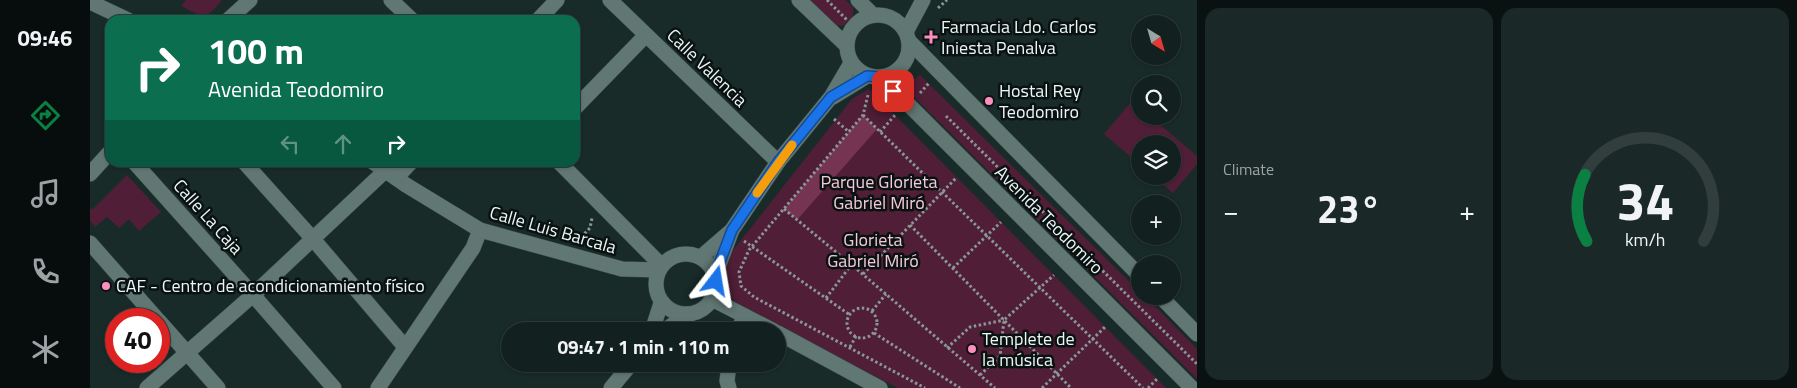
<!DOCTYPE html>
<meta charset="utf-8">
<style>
body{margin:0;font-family:"Titillium Web",sans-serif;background:#1b2828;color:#f1f3f6;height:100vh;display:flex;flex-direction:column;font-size:19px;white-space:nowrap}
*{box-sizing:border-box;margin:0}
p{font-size:16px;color:#9ca3a4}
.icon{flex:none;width:28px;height:28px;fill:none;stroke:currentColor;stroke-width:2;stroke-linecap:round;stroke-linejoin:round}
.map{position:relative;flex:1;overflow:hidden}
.details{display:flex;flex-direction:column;gap:8px;padding:8px;background:#0a1211;width:600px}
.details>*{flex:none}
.guide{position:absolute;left:15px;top:15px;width:475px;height:152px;border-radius:15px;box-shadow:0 1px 4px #0004,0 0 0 1px #313e3d;background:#0b6e4f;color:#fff;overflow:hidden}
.needle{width:32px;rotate:143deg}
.controls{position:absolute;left:1041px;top:15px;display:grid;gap:10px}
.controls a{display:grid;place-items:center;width:50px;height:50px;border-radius:50%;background:#12201f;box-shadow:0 1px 4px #0004,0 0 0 1px #313e3d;font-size:25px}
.speed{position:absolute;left:15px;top:308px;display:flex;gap:10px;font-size:25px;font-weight:700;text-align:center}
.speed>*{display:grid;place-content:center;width:65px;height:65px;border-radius:50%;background:#12201f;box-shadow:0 1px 4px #0004,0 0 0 1px #313e3d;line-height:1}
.speed .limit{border:8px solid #d22;background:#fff;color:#111}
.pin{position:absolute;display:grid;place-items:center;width:42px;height:42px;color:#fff;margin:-21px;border-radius:10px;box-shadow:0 2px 8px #0006}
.me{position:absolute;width:55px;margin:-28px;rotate:14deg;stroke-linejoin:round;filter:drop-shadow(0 0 4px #0008)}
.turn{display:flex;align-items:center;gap:18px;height:105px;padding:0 20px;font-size:22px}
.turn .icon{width:65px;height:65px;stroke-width:2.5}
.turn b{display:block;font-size:35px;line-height:42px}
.lanes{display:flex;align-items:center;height:48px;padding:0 20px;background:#0003;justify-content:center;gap:25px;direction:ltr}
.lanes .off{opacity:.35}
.big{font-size:38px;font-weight:700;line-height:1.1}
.details .tile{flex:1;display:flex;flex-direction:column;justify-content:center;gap:8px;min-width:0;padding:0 18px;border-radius:15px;background:#1b2828}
.details .dial{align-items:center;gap:0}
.dial svg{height:130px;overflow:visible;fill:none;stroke:#313e3d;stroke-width:7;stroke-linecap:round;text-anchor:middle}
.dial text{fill:#f1f3f6;stroke:none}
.heat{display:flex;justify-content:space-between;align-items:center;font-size:28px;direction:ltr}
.details .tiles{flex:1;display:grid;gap:8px;grid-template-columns:repeat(2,1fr)}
.trip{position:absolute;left:411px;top:322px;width:285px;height:50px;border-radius:25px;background:#12201f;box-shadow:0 1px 4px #0004,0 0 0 1px #313e3d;font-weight:700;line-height:50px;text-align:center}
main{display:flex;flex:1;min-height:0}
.menu{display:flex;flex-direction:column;width:90px;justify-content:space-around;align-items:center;background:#070d0c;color:#9ca3a4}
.menu .icon{width:35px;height:35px}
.menu .selected{color:#0b8043}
.menu b{font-size:22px;color:#f1f3f6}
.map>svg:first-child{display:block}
</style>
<main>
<nav class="menu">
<b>09:46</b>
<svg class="icon selected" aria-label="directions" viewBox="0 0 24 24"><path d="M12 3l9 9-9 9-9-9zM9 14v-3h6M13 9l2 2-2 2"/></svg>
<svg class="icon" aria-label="music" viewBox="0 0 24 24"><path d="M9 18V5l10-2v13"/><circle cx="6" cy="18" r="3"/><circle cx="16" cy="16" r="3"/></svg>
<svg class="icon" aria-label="phone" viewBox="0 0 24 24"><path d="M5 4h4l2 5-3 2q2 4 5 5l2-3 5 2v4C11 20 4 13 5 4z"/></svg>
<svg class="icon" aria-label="climate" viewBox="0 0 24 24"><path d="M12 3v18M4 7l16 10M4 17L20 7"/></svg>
</nav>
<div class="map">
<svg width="1107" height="388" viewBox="0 0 1107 388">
<rect width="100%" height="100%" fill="#182b29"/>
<!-- green -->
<g fill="#501e37">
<path d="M 96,0 L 132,0 C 113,22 116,18 91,6 Z"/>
<path d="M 720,0 L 755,0 L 763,7 L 763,16 L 753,26 L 745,25 Z"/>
<path d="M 830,75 L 1050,292 L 1050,296 L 1055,296 L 1107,349 L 1107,379 L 814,87 Z"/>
<path d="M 779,89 L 1076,388 L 808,388 L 645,303 L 633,280 L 633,263 L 762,99 Z"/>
<path d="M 1042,101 L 1050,108 L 1050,116 L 1060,116 L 1107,156 L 1107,164 L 1083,193 L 1064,176 L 1082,176 L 1082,144 L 1050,144 L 1050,165 L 1014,134 Z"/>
<path d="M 37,175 L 71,212 L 49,231 L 39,219 L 29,228 L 17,217 L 5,227 L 0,221 L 0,209 L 4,208 Z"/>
</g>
<!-- water -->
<path fill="#763453" d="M 773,115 L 787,129 L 707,220 L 694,209 Z"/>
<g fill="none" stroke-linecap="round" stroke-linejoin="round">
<defs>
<path id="pedestrian" d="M 485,108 L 556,35"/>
<g id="minor">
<path d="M 301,0 L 322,20"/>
<path d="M 520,0 L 688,162"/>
<path d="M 709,0 L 756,45"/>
<path d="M 138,20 L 160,0"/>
<path d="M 448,20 L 467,0"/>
<path d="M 819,41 L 1050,276"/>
<path d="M 791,77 L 1102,388"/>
<path d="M 44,162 L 163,295 L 244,388"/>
<path d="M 154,162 L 223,239 L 315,347"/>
<path d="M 469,162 L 571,265"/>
<path d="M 306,178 L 321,162"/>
<path d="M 0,243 L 67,319"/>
<path d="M 1070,296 L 1107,334"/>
<path d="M 622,299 L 684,331"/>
<path d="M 69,321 L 128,388"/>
<path d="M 647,331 L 655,316"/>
<path d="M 688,333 L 790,388"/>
<path d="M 57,388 L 163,295 L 295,171"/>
<path d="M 288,388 L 383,248 L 390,230"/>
<path d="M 639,388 L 637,381 L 639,364"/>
</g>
<g id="tertiary">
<path d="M 768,0 L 783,15"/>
<path d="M 0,2 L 38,20"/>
<circle cx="788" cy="46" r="31"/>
<path d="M 816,32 L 833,0"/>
<path d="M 743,97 L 777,76"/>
<path d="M 283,162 L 316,185 L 390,230 L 532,269 L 568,270"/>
<path d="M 0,174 L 20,152"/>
<circle cx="596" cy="284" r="30"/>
<path d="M 611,257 L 641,231"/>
<path d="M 625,275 L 642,230 L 688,162 L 741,97 L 761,63"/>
<path d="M 562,331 L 571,303"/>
<path d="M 574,331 L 597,314"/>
<path d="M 521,388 L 541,364"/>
</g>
</defs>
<!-- pedestrian casing -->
<use href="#pedestrian" stroke="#354644" stroke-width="16"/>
<!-- minor casing -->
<use href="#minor" stroke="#354644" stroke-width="16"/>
<!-- tertiary casing -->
<use href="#tertiary" stroke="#354644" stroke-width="16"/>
<!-- path -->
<g stroke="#899896" stroke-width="3" stroke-dasharray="2.5 2.5" stroke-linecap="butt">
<path d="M 737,0 L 758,21"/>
<path d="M 848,8 L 857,0"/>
<path d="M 830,93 L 839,83"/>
<path d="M 778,95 L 773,115 L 659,250 L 649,272 L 651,286 L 664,297 L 835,388"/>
<path d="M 773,115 L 1053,388"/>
<path d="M 856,116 L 1107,364"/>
<path d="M 744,119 L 759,132"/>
<path d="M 790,132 L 806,114"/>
<path d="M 694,209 L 769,271 L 905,388"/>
<path d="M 820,225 L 981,388"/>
<path d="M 493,240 L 490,238 L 500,228 L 502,218"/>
<path d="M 654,241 L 760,315"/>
<path d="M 863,268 L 911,222"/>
<path d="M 773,274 L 867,177"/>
<path d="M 736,298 L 762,264"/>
<circle cx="772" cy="323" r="15"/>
<path d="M 782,311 L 796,294"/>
<path d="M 784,333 L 870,388"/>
<path d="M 760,347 L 766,336"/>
<path d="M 857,348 L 880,327 L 914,320"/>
<path d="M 890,375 L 910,356 L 914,320 L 964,275"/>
<path d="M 952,388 L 1015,327"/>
<path d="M 1058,388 L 1067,379"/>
</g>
<!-- pedestrian -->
<use href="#pedestrian" stroke="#617774" stroke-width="15"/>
<!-- minor -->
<use href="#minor" stroke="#617774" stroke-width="15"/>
<!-- tertiary -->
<use href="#tertiary" stroke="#617774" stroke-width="15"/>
</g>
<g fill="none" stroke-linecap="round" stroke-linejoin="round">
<defs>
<path id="route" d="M 626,281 L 625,275 L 642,230 L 688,162 L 741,97 L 777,76 L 791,77 L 803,91"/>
</defs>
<!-- route casing -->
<use href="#route" stroke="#114b97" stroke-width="12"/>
<!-- route -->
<use href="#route" stroke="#1a73e8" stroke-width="9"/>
<!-- slow -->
<path stroke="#f59e0b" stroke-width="9" d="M 667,193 L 702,145"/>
</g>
<!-- markers -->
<g fill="#fd8ec0" stroke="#0a1211" stroke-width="2">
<path d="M838.5 29.5h5v5h5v5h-5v5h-5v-5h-5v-5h5z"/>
<circle cx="899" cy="101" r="5"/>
<circle cx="16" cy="286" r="5"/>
<circle cx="882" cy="349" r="5"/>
</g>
<g text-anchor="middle" stroke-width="5" stroke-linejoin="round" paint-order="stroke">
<!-- poi labels -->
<g font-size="18" fill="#ecf7f6" stroke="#0a1211" text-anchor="start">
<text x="851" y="33">Farmacia Ldo. Carlos<tspan x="851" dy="21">Iniesta Penalva</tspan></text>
<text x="909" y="97">Hostal Rey<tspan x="909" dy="21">Teodomiro</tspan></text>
<text x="26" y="292">CAF - Centro de acondicionamiento físico</text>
<text x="892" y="345">Templete de<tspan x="892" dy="21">la música</tspan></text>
</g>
<!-- street labels -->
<g font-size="18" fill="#ecf7f6" stroke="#0a1211">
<text transform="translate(617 68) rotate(44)" y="6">Calle Valencia</text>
<text transform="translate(118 217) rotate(48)" y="6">Calle La Caja</text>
<text transform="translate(959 220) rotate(45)" y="6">Avenida Teodomiro</text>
<text transform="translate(463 230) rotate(16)" y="6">Calle Luis Barcala</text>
</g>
<!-- park labels -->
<g font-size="18" fill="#f4cadb" stroke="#0a1211">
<text x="789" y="188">Parque Glorieta<tspan x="789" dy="21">Gabriel Miró</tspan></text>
<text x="783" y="246">Glorieta<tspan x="783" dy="21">Gabriel Miró</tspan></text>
</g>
</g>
</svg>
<div class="controls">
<a><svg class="needle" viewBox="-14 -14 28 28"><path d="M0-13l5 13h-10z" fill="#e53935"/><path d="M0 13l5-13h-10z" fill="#9ca3a4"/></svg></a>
<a><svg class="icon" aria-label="search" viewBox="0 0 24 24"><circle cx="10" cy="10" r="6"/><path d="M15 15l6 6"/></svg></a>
<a><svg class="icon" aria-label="layers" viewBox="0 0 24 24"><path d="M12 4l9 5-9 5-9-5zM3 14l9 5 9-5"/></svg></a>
<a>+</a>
<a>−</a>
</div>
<div class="speed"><div class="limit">40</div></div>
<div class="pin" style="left:803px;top:91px;background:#d93025"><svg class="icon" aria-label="arrive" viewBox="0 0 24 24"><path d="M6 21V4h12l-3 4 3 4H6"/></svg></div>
<svg class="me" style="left:626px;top:281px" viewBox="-20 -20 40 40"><path d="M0-17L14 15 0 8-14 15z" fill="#1a73e8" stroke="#fff" stroke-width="4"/></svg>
<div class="trip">09:47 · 1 min · 110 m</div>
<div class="guide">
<div class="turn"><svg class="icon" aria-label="right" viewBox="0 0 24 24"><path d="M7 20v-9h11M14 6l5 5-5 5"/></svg><div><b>100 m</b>Avenida Teodomiro</div></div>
<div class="lanes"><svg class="icon off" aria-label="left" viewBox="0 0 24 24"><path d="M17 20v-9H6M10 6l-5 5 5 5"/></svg><svg class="icon off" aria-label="ahead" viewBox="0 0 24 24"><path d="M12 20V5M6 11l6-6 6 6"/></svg><svg class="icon" aria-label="right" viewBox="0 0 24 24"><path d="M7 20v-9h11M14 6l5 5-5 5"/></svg></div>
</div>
</div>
<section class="details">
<div class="tiles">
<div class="tile"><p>Climate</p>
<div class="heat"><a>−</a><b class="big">23°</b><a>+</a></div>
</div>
<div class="tile dial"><svg viewBox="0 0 100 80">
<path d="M14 69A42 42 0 1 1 86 69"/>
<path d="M14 69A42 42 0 0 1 13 28" stroke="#0b8043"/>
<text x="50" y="56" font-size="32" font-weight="700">34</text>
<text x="50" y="72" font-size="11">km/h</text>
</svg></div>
</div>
</section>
</main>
